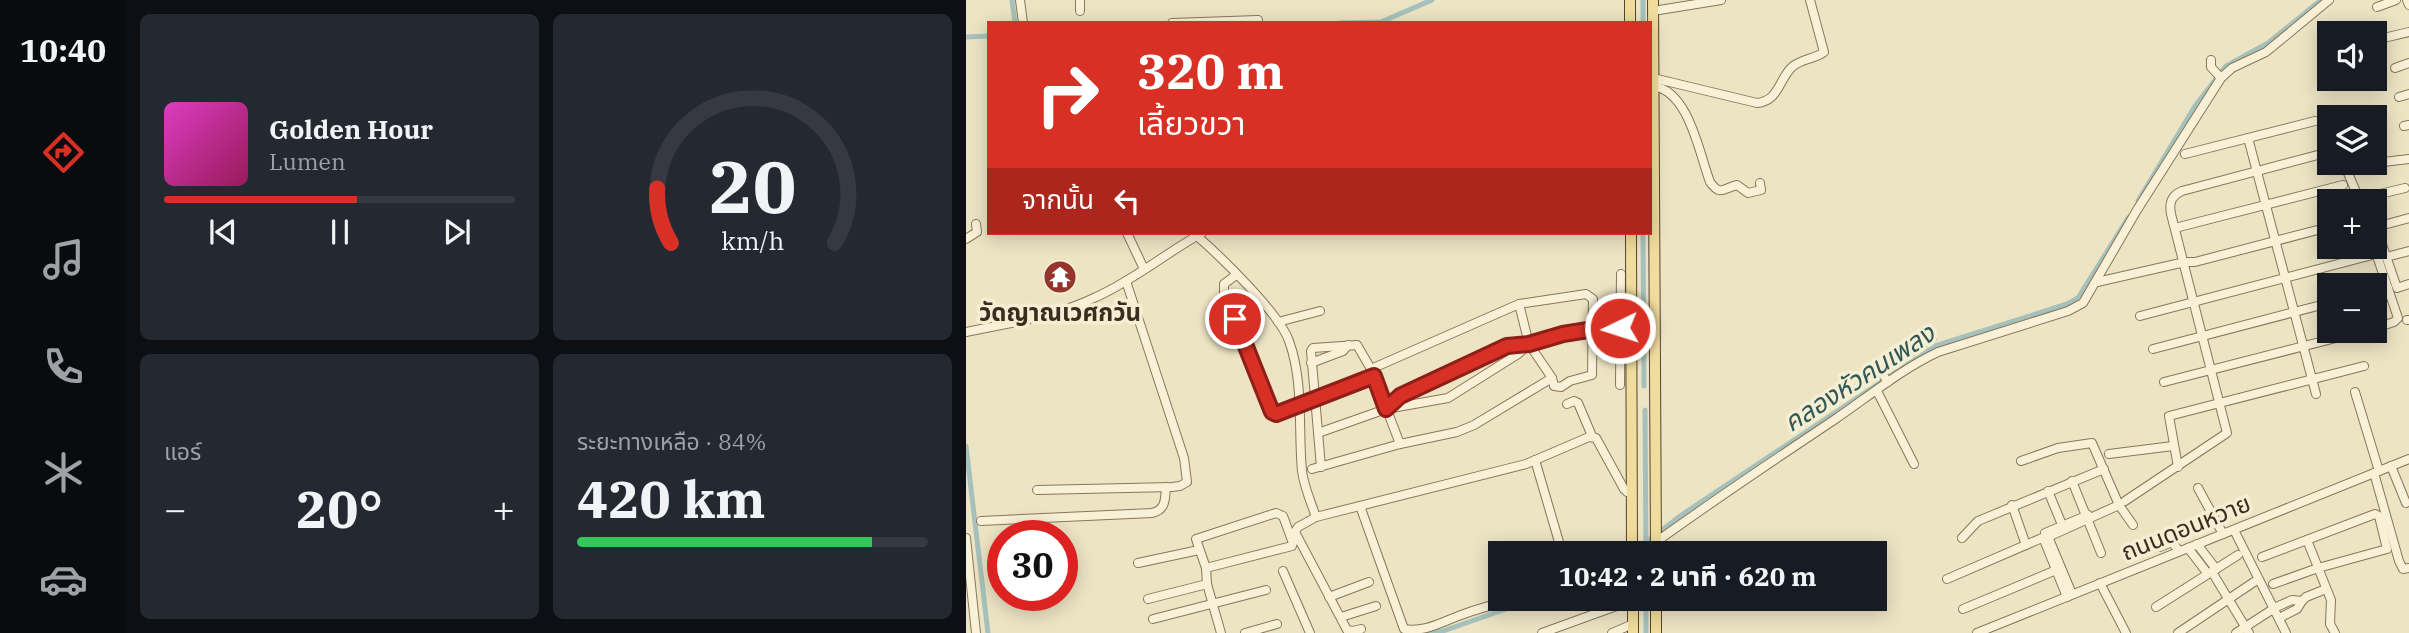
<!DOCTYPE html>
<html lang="th">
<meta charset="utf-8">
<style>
body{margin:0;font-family:"IBM Plex Serif","Noto Sans Thai",serif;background:#242831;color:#f1f3f6;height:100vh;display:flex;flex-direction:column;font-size:26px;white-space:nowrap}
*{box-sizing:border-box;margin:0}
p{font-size:23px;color:#9ea1a6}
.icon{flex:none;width:38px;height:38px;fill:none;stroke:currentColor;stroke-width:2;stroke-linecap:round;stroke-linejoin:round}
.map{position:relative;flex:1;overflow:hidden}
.side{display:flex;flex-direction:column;gap:14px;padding:14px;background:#0d0f14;width:840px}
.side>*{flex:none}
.banner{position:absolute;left:21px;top:21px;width:665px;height:214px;border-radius:0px;box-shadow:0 4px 18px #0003;background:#d93025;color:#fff;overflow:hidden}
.buttons{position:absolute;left:1351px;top:21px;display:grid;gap:14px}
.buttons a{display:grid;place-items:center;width:70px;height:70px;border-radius:0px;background:#171b24;box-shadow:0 4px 18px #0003;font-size:35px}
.speed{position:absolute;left:21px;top:520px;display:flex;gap:14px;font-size:35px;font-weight:700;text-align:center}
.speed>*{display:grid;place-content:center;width:91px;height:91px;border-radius:50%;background:#171b24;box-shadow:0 4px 18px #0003;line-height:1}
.speed .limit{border:10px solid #d22;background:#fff;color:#111}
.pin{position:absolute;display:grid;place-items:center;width:60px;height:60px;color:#fff;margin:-30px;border:4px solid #fff;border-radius:50%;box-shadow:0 2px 7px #0007}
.me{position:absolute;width:77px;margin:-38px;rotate:266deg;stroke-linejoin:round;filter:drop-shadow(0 0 5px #0008)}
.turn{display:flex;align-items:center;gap:24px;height:147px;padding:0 35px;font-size:32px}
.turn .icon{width:91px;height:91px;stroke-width:2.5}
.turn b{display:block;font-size:49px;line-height:60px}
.then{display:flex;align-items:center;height:66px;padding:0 35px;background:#0003;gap:14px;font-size:26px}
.big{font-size:52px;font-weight:800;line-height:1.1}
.side .tile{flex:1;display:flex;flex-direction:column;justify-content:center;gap:10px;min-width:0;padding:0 24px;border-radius:10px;background:#242831}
.side .dial{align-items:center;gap:0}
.dial svg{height:182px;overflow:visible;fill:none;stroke:#363941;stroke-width:7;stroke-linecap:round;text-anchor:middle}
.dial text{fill:#f1f3f6;stroke:none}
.song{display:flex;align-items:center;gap:21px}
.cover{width:84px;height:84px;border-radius:10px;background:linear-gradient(135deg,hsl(310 70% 55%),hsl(330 70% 35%))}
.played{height:7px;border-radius:4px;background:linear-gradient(90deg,#d93025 55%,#363941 55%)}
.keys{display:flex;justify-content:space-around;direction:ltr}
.heat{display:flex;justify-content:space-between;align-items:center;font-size:38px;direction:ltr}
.charge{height:10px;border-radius:5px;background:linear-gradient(90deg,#34c759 84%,#363941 0)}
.side .tiles{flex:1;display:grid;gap:14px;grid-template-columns:repeat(2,1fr)}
.trip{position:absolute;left:522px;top:541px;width:399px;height:70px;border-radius:0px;background:#171b24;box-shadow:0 4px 18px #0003;font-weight:800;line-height:70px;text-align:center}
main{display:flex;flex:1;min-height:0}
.tabs{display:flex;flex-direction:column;width:126px;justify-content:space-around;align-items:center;background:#090b0e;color:#9ea1a6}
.tabs .icon{width:49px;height:49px}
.tabs .active{color:#d93025}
.tabs b{font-size:32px;color:#f1f3f6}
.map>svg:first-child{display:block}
</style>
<main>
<nav class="tabs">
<b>10:40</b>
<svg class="icon active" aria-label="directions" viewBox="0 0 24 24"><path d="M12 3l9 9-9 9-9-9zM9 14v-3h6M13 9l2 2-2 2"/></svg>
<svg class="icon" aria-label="music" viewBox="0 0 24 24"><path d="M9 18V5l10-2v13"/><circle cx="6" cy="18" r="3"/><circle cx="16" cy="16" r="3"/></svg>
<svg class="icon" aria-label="phone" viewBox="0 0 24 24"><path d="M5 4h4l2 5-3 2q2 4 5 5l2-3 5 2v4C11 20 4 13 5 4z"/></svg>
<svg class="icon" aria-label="climate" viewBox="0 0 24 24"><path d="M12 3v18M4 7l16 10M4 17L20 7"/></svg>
<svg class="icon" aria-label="car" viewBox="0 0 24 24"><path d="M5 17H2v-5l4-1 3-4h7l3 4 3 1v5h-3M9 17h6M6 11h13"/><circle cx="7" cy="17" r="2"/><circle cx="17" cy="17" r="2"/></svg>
</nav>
<section class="side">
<div class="tiles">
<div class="tile">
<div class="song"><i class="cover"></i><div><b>Golden Hour</b><p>Lumen</p></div></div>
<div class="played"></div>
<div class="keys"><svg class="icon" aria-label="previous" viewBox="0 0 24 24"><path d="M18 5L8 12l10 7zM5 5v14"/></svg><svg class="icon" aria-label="pause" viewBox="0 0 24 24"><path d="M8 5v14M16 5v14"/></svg><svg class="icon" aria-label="next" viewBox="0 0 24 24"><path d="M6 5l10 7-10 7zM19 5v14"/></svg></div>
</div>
<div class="tile dial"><svg viewBox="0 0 100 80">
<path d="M14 69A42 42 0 1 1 86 69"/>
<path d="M14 69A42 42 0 0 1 8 45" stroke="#d93025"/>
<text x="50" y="56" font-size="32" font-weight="700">20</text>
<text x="50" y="72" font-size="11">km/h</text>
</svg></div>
<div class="tile"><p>แอร์</p>
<div class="heat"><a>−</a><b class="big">20°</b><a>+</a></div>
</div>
<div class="tile"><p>ระยะทางเหลือ · 84%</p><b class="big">420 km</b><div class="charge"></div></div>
</div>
</section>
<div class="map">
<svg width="1443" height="633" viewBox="0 0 1443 633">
<rect width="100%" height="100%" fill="#ede4c4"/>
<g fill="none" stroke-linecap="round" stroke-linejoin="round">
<!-- canal -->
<g stroke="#a6c1bb" stroke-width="5">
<path d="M 46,0 L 49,23"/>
<path d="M 677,0 L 677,23"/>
<path d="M 373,23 L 415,22 L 466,0"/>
<path d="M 0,37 L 23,36"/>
<path d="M 1172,201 L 1229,106 L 1260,66 L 1302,43 L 1355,0"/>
<path d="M 677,233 L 678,386"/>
<path d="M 679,410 L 680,553"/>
<path d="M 0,446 L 22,633"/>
<path d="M 668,551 L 717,514 L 969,346 L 1101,304 L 1112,298 L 1162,218"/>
<path d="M 680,598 L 680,633"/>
<path d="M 463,633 L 477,631 L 571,598"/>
</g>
<defs>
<g id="minor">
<path d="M 54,0 L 57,23"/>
<path d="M 114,0 L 114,11"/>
<path d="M 1441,0 L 1443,5"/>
<path d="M 1411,7 L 1430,0"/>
<path d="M 687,11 L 755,0"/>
<path d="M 206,23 L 292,20"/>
<path d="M 1422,37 L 1443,32"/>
<path d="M 1245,60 L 1245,67 L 1255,78"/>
<path d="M 1429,68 L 1443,63"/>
<path d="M 687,78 L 791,103 C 813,101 813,79 826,67 C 835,59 849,59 858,52 L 844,0"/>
<path d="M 687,86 C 723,91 733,153 744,182 C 755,197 757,188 771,185 L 782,193 L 795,190 L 794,183"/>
<path d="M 1433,97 L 1443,94"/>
<path d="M 1438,126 L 1443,125"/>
<path d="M 1282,138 L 1350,394"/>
<path d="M 1219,154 L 1349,121"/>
<path d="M 1409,163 L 1443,159"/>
<path d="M 1393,199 L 1439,188"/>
<path d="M 1396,201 L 1393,199 L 1379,166 L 1407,163"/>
<path d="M 1409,224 L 1431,288 L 1443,284"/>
<path d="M 1410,227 L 1443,218"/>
<path d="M 1209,228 L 1377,185"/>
<path d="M 161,233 L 178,269"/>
<path d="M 231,236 C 254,256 314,314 323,341 C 338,382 332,429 336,471 C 338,487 345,502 350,517"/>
<path d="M 0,239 L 11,232 L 10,224"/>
<path d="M 1408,247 L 1432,318 L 1428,322 L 1409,328"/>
<path d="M 1420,257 L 1443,251"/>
<path d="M 270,275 L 258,284 L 258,293 L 307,414 L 313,414 L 408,376 L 434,444"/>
<path d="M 1131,282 L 1219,262 L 1229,262 L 1363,227"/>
<path d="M 1409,291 L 1422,288"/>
<path d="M 1174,316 L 1410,254"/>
<path d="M 1441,320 L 1443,320"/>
<path d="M 312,322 L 354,311"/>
<path d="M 0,332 C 44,323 89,317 130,297 C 168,280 200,253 236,233"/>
<path d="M 1187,349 L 1363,303"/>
<path d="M 345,363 L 377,351 L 382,345"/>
<path d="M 408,376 L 405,369 L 553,304 L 620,294 L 627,299 L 626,375 L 604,381 L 595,387 L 588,386 L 586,378 L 563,344 L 553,304"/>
<path d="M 922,382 L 915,372 L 917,369 L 966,338"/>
<path d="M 1198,382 L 1397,331"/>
<path d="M 654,385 L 655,274"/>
<path d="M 911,391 L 948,464"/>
<path d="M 1389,392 L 1413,471"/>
<path d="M 601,404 L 608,401 L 612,403 L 626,436"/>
<path d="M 420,409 L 434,395 L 541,346 L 563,344 L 628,328 L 654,328"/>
<path d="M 352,433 L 420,409 L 482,398 L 552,354 L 563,344"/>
<path d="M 1143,454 L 1207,446"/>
<path d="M 569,460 L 593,542 L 590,545 L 573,553"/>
<path d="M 1055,461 L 1092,448 L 1126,443 L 1153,505 L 1167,525"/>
<path d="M 1425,466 L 1440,503"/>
<path d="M 355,467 L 345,351 L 347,348 L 391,345 L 405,369"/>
<path d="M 1212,467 L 1203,416 L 1398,366"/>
<path d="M 346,469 L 434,444 L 491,432 L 508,425 L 586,378"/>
<path d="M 1408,473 L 1433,561 L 1437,569 L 1443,568"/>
<path d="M 1106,481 L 1135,553"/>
<path d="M 1232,488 L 1257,534"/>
<path d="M 71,490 L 206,487 L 214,486 L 221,482 L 218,458 L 160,281"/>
<path d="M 1082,491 L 1097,527"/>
<path d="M 1159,501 L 1261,433 L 1205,214 C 1203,203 1205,196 1216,191 L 1363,152"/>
<path d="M 1046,505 L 1060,545"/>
<path d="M 394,506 L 438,629 C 460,633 479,620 498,614 C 514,608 531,604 547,599"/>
<path d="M 15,521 L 186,513 C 200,510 199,499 200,487"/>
<path d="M 1268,530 L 1320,633"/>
<path d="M 1079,533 L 1122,515"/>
<path d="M 1084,536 L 1153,505"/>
<path d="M 0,538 L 10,633"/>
<path d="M 996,538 L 1012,521 L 1138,469"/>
<path d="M 1083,539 L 1106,594"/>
<path d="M 1078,540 L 1101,597"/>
<path d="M 1341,540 L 1365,600 L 1364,624 L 1369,633"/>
<path d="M 690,542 C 748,500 808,460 868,420 C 902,397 934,370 972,352 L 1102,311 L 1117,303 L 1171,210 L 1255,78 L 1266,68 L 1300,52 L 1363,0"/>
<path d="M 1231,544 L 1250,569"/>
<path d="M 1194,547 L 1206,542 L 1213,551"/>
<path d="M 1222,548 L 1242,574"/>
<path d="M 1296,557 L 1409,514 L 1413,516 L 1421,549 L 1352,568 L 1307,584"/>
<path d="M 172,563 L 233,550"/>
<path d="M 240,568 L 326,546 L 327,543 L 317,516 L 310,513 L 230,539 L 240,568 L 241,584 L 255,633"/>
<path d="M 317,571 L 344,633"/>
<path d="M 1246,572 L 1283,633"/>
<path d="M 981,579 L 1076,538"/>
<path d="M 1134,583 L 1160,633"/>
<path d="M 363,597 L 403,582"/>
<path d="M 182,599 L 241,584"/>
<path d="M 1336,601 L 1340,597 L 1360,589"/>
<path d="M 1190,607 L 1272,555"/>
<path d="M 1308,608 L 1326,600 L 1336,601 L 1331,609 L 1313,618"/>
<path d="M 997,609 L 1095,568"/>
<path d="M 375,617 L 410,606"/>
<path d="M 187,619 L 300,590"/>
<path d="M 395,629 L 387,631 L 381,630 L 329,532 L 332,527 L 350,517 L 560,464 L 623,437 L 630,438 L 658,489 L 661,492 L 666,492"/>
<path d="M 279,633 L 311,624"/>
<path d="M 576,633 L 667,600"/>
<path d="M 646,633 L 667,624"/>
<path d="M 1011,633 L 1443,459"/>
<path d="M 1212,633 L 1288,582"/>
<path d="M 1270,633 L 1304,611"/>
</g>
<g id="major">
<path d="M 664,0 L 664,23"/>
<path d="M 687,0 L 690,553"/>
<path d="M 665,233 L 666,553"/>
<path d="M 667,598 L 667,633"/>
<path d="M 690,598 L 690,633"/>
</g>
</defs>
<!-- minor casing -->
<use href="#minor" stroke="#88765a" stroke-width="10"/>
<!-- major casing -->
<use href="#major" stroke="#55442f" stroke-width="12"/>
<!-- minor -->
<use href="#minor" stroke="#f8f1d7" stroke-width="8"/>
<!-- major -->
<use href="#major" stroke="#f0dc9c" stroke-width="10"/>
</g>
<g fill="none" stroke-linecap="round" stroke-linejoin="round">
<defs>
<path id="route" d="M 269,319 L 306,412 L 310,414 L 408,376 L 420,409 L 434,396 L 541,346 L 563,344 L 597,334 L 622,330 L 654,331 L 654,328"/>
</defs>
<!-- route casing -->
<use href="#route" stroke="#8d1f18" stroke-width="18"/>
<!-- route -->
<use href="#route" stroke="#d93025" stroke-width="12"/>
</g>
<!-- icons -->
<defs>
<symbol id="temple-disc" viewBox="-11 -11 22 22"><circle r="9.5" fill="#96332b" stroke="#f5eed3"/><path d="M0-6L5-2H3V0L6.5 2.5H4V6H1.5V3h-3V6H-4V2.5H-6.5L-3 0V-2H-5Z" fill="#fff"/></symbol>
</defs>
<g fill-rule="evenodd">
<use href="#temple-disc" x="75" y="258" width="38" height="38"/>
</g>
<g text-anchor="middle" stroke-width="7" stroke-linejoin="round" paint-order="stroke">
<!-- poi labels -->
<g font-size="24" font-weight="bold" fill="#382d1e" stroke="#f5eed3">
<text x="94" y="321">วัดญาณเวศกวัน</text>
</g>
<!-- street labels -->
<g font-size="24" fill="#382d1e" stroke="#f5eed3">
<text transform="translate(1220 528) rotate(-22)" y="8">ถนนดอนหวาย</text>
</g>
<!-- water labels -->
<g font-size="26" font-style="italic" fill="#2e5757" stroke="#f5eed3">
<text transform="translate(893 378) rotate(-33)" y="9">คลองหัวคนเพลง</text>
</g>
</g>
</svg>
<div class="buttons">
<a><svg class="icon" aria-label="sound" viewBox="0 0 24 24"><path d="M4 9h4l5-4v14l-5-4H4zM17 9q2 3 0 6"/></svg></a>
<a><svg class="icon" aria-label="layers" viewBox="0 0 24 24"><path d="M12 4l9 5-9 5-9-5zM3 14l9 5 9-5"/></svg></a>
<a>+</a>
<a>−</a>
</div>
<div class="speed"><div class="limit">30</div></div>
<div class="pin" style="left:269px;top:319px;background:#d93025"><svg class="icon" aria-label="arrive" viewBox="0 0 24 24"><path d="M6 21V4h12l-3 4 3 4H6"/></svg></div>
<svg class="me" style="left:654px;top:328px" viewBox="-20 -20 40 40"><circle r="17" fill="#d93025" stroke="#fff" stroke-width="3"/><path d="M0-11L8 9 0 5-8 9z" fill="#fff"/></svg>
<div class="trip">10:42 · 2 นาที · 620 m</div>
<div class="banner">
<div class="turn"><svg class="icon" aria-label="right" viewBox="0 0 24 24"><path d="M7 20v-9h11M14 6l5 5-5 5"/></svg><div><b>320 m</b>เลี้ยวขวา</div></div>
<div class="then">จากนั้น<svg class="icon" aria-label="left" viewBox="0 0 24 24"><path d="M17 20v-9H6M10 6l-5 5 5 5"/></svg></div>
</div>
</div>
</main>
